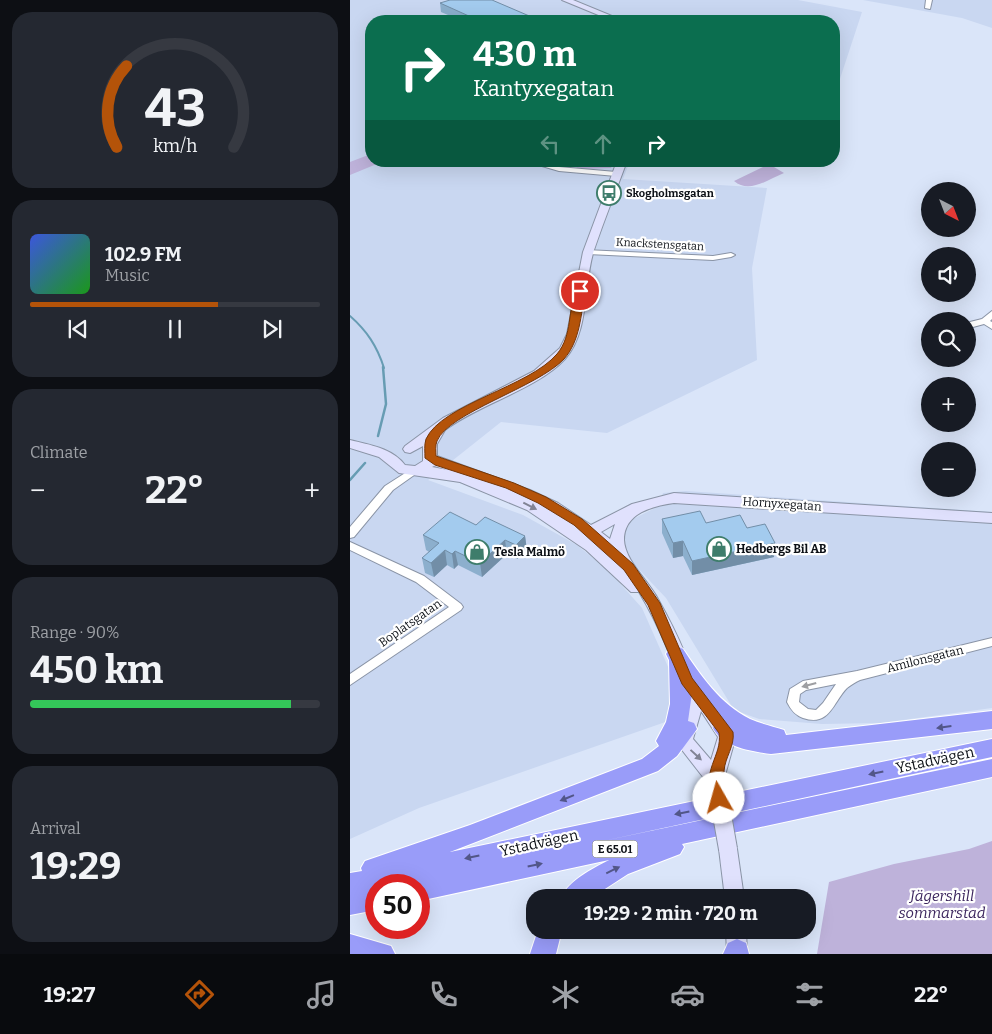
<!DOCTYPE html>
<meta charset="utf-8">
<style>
body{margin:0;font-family:Bitter,serif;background:#242831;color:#f1f3f6;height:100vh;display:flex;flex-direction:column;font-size:19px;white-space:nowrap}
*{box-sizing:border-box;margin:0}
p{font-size:16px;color:#9ea1a6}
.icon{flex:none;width:28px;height:28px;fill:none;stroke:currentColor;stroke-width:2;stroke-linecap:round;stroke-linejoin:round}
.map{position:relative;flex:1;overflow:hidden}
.drawer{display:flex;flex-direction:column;gap:12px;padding:12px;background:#0d0f14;width:350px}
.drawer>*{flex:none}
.banner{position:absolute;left:15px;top:15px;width:475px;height:152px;border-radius:20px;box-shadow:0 5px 20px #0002;background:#0b6e4f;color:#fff;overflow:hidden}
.needle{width:32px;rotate:138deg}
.fabs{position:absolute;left:571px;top:182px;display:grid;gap:10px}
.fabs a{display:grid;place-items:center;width:55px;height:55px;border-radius:50%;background:#171b24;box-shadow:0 5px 20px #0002;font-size:25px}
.speed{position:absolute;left:15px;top:874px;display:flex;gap:10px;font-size:25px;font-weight:700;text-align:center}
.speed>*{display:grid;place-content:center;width:65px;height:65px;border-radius:50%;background:#171b24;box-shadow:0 5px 20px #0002;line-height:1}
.speed .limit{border:8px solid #d22;background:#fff;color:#111}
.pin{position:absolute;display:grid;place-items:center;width:42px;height:42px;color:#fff;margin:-21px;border:2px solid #fff;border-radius:50%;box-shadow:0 1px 5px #0007}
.me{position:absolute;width:55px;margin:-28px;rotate:353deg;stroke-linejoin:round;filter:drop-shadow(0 0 4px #0008)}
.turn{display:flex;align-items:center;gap:18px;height:105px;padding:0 25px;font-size:22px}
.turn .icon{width:65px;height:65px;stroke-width:2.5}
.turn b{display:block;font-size:35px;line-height:42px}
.lanes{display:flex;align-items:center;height:48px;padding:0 25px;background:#0003;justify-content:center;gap:25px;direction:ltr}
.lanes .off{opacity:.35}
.big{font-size:38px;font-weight:700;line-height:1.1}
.drawer .widget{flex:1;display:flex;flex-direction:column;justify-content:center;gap:8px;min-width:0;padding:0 18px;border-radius:20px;background:#242831}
.drawer .dial{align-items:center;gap:0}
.dial svg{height:130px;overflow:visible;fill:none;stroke:#363941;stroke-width:7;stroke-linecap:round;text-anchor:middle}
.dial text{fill:#f1f3f6;stroke:none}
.song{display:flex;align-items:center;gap:15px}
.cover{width:60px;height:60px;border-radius:8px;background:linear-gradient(135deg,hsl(230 70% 55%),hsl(120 70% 35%))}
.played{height:5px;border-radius:2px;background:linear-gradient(90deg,#b45309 65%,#363941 65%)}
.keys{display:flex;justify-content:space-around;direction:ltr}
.heat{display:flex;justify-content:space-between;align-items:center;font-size:28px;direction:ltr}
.charge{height:8px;border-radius:4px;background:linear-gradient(90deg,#34c759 90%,#363941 0)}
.trip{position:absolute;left:176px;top:889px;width:290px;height:50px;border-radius:20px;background:#171b24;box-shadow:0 5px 20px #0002;font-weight:700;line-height:50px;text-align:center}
.tab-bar{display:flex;height:80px;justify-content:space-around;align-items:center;background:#090b0e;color:#9ea1a6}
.tab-bar .icon{width:35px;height:35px}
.tab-bar .current{color:#b45309}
.tab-bar b{font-size:22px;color:#f1f3f6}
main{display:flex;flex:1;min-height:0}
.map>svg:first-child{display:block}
</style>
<main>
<section class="drawer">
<div class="widget dial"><svg viewBox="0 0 100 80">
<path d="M14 69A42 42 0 1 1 86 69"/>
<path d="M14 69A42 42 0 0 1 20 19" stroke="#b45309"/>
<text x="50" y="56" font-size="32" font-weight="700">43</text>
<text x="50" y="72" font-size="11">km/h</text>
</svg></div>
<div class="widget">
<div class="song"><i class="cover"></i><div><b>102.9 FM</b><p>Music</p></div></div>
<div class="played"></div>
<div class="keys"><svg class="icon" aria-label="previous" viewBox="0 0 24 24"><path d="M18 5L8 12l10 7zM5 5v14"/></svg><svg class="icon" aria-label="pause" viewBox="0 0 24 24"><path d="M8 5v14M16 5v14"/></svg><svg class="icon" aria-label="next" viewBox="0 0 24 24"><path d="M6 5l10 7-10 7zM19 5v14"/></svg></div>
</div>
<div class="widget"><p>Climate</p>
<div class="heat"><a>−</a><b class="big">22°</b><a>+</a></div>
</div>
<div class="widget"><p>Range · 90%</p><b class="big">450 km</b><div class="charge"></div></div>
<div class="widget"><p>Arrival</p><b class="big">19:29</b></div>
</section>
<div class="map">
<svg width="642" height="954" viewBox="0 0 642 954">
<rect width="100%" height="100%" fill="#dae5f9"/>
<!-- built -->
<g fill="#c9d7f1">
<path d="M 0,0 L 448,0 L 512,12 L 484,97 L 484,21 L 21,21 L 21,161 L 280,161 L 273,179 L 417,188 L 402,268 L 407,360 L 257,433 L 151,422 L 78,480 L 173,515 L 227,545 L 258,570 L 292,608 L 323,678 L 324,719 L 69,808 L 0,839 Z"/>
<path d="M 513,0 L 642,0 L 642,28 L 612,18 Z"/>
<path d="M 336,491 L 642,512 L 642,708 L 531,723 L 472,724 L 409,719 L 384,710 L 316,598 L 282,562 L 275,549 L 273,532 L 281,520 L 307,507 L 313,493 Z"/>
</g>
<!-- green -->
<g fill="#beb2da">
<path d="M 21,154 L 21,161 L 34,161 L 0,175 L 0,162 Z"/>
<path d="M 221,161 L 246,161 L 245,164 L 256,165 L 258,161 L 265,161 L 261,168 L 228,169 Z"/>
<path d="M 419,164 L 434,173 C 417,180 399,194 384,181 Z"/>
<path d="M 642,841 L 642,954 L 467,954 L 479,882 L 544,864 L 619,849 Z"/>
</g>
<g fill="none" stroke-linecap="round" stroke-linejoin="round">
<!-- stream-far1 -->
<path stroke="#679cb3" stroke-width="2" d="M 0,316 C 17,331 27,346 34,368"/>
<!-- stream -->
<g stroke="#679cb3" stroke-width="2.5">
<path d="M 28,436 L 36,404 L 33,367"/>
<path d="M 0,480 L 15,463"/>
</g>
<defs>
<g id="street">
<path d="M 576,0 L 582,0 L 580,9 L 575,8 Z"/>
<path d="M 175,161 L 187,161 L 209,167 L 266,172 L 270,174 L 266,176 L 209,171 Z"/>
<path d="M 235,250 L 363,256 L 381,253 L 385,255 L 381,257 L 363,260 L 238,254 L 235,254 Z"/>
<path d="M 642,311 L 642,319 L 640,321 L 642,322 L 642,329 L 634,324 L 623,327 L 619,324 L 620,322 L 632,319 Z"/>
<path d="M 63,468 L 68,471 L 67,473 L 43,490 L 4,537 L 0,538 L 0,527 L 35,486 Z"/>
<path d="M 0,542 L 74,576 L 111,604 L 113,607 L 111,610 L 0,685 L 0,674 L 99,607 L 66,582 L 0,550 Z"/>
<path d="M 642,638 L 642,646 L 510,680 C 505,682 501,685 497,688 C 483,702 480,727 453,718 C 445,715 441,710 437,702 L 440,689 L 453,681 L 507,671 ZM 486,684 L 473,703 L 466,710 L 458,709 L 449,702 L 450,694 L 456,690 Z"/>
</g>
<g id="secondary">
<path d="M 212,0 L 223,0 L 274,21 L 263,21 Z"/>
<path d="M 267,161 L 277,161 C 266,191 254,220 244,250 C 233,284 240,331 215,359 C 186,390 129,404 95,430 L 87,444 L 87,456 L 180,490 L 208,503 L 241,525 L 282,504 L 324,493 L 642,513 L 642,523 L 324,503 C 303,506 274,513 274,540 C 275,561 298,580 308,599 C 326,631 343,666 350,702 L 356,699 L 362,701 L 386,736 L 372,786 L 366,788 L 360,786 L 325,741 C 326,729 335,719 334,708 C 332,676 306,620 289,592 L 281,592 L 236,550 L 177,510 L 110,482 L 49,473 L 29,457 L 0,448 L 0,440 C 20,445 42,448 55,465 L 65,466 L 73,461 L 73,446 L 60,453 L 55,452 L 53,449 L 55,446 L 93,418 L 184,371 L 210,348 L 217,334 L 233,252 ZM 84,466 L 98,470 L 82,467 ZM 265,524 L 260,539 L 251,532 ZM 351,711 L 368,737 L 361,760 L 343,739 Z"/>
<path d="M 378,841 L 385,843 L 387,849 L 394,898 L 375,898 L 369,849 L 371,843 Z"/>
<path d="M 376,930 L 396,930 L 397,954 L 377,954 Z"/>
</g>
<g id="highway">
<path d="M 326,646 L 333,649 C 351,676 370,704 400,719 C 411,724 422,726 434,730 L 436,735 L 642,711 L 642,729 L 421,754 C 401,751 374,748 363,728 L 369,721 L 342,693 L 338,721 L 344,723 L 347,729 L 327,756 L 308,771 L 100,852 L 642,739 L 642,757 L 253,841 L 642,759 L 642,777 L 332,844 L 334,847 L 330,854 L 278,874 L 241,898 L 211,898 C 219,880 242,869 259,860 L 69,901 L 69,885 L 59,885 L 63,881 L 46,885 L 26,885 L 26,910 L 0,915 L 0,873 L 12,871 L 11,868 L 15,861 L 120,825 L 292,759 L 309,746 L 306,741 L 316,722 L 320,704 L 319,660 L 316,654 L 319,649 Z"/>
<path d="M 188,930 L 212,930 L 206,954 L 180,954 Z"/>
<path d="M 0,934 L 41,946 L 45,954 L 0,954 Z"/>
<path d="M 387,939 L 396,943 L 399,954 L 373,954 L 378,943 Z"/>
</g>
</defs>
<!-- street casing -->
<use href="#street" stroke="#8a94a6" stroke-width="2"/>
<!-- secondary casing -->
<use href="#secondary" stroke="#8a94a6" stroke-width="2"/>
<!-- highway casing -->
<use href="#highway" stroke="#fff" stroke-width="2"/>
<!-- street -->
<use href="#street" fill="#fff" fill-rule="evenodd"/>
<!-- secondary -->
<use href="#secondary" fill="#e0e1fd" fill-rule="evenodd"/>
<!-- highway -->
<use href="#highway" fill="#999cf9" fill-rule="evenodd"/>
<defs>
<path id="secondary-bridge" d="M 366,781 L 378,849"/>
</defs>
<!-- secondary-bridge casing -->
<use href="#secondary-bridge" stroke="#8a94a6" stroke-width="20" stroke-linecap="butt"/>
<!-- secondary-bridge -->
<use href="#secondary-bridge" stroke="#e0e1fd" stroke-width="18"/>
</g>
<!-- wall -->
<g fill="#8cafcd">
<path d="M 90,3 L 191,21 L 112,21 L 91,12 Z"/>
<path d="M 312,519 L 356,523 L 397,528 L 425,543 L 424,557 L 342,575 L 333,556 L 323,558 L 312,533 Z"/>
<path d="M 126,525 L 175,536 L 177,550 L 167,559 L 157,554 L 132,577 L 108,565 L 104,569 L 97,565 L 84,577 L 75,573 L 72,558 L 79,552 L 76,550 L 73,535 Z"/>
</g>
<!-- shaded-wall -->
<g fill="#728ea7">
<path d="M 175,536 L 177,550 L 167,559 L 166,545 Z"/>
<path d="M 155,540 L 157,554 L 132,577 L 130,563 Z"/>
<path d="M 333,541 L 333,556 L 323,558 L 323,543 Z"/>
<path d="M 425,543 L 424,557 L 342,575 L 342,561 Z"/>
<path d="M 95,550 L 97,565 L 84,577 L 81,563 Z"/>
<path d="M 105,551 L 108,565 L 104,569 L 102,554 Z"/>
</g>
<!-- building -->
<g fill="#a3cbee" stroke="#728ea7">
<path d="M 100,0 L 142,0 L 191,21 L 130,21 L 90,3 Z"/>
<path d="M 350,511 L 356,523 L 390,515 L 397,528 L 415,524 L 425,543 L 342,561 L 333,541 L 323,543 L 312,519 Z"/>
<path d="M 100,512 L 126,525 L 135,517 L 175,536 L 166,545 L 155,540 L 130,563 L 105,551 L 102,554 L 95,550 L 81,563 L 72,558 L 89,543 L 73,535 Z"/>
</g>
<!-- one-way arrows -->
<defs><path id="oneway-solid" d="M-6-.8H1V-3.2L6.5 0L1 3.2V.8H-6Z" transform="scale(1.25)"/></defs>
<g fill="#818395">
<use href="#oneway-solid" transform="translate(180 506) rotate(27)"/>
<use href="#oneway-solid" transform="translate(346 755) rotate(43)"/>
</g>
<use fill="#9e9fa2" href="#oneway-solid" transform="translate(459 685) rotate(165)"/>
<g fill="#525688">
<use href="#oneway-solid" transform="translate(594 727) rotate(172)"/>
<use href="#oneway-solid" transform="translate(526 773) rotate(168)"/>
<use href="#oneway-solid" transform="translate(217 798) rotate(158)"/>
<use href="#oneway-solid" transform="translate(332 813) rotate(169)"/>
<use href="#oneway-solid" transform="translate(122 857) rotate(168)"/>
<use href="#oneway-solid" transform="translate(185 865) rotate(-12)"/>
<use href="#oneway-solid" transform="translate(263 870) rotate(-26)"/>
</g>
<!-- route -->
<path fill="#b45309" stroke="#753606" d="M 227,289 L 235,291 C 231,315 230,341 214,359 C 188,387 98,413 87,441 C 85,446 86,451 86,456 L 164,483 L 196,497 L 232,519 L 283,564 L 310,603 L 342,678 L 383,732 C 385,746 375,757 374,771 C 373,781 379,794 375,803 L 369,804 L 364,803 C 349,771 373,756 369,733 L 332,684 L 298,605 L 274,570 L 224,525 L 188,503 L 156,488 L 85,465 L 75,458 C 75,452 74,445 76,439 C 92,404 179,387 207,354 C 223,335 217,310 227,289 Z"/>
<!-- icons -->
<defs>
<symbol id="bus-ring" viewBox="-11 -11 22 22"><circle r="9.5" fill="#fff" stroke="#3e7d6b" stroke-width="1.5"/><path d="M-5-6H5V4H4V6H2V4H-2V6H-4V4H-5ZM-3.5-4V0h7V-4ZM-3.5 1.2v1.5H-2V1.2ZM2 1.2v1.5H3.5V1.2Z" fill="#3e7d6b"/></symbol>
<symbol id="shop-ring" viewBox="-11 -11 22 22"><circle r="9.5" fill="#fff" stroke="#3e7d6b" stroke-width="1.5"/><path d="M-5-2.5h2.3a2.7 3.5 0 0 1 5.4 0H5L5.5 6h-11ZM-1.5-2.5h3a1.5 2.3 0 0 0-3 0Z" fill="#3e7d6b"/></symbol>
</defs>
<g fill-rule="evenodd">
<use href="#bus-ring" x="245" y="179" width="28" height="28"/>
<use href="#shop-ring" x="355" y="535" width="28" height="28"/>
<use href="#shop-ring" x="113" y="538" width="28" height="28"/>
</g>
<g text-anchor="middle" stroke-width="4.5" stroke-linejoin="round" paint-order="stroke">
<!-- far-poi labels -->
<g font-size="11" font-weight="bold" fill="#0c1016" stroke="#fff" text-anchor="start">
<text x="276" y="197">Skogholmsgatan</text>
</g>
<!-- far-street labels -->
<g font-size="11" fill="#0c1016" stroke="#fff">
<text transform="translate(310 244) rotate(3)" y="4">Knackstensgatan</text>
</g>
<!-- shield labels -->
<rect fill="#fff" stroke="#55585c" stroke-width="1" x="242.5" y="840.5" width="45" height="17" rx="4"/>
<g font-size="11" font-weight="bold" fill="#0c1016">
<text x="265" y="853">E 65.01</text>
</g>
<!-- street labels -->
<g font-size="12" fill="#0c1016" stroke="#fff">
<text transform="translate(432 504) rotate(4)" y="4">Hornyxegatan</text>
<text transform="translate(60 623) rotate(-35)" y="4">Boplatsgatan</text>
<text transform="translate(575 659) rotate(-14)" y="4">Amilonsgatan</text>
</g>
<!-- poi labels -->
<g font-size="12" font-weight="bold" fill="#0c1016" stroke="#fff" text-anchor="start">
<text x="386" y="553">Hedbergs Bil AB</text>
<text x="144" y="556">Tesla Malmö</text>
</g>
<!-- near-street labels -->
<g font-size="15" fill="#0c1016" stroke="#fff">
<text transform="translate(585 760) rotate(-12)" y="5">Ystadvägen</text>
<text transform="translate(189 843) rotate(-12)" y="5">Ystadvägen</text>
</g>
<!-- near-park labels -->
<g font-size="15" font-style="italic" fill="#3c265e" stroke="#fff">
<text x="592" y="901">Jägershill<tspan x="592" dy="17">sommarstad</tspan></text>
</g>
</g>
</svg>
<div class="fabs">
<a><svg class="needle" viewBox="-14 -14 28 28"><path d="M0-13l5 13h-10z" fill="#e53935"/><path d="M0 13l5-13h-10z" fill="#9ea1a6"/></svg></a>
<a><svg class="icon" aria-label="sound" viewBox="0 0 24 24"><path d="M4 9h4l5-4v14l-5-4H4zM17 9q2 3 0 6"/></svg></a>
<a><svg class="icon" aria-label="search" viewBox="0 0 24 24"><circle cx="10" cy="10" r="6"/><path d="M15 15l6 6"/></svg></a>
<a>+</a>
<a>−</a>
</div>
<div class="speed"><div class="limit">50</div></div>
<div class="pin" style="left:230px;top:291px;background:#d93025"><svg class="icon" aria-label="arrive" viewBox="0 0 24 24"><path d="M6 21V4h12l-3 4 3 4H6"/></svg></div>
<svg class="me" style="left:369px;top:798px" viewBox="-20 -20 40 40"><circle r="19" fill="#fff"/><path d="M0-13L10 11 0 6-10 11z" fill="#b45309"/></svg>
<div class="trip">19:29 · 2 min · 720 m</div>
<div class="banner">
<div class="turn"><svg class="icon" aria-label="right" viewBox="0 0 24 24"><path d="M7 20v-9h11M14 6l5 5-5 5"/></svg><div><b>430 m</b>Kantyxegatan</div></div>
<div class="lanes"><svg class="icon off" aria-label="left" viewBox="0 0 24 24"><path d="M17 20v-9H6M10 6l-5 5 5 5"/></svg><svg class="icon off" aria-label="ahead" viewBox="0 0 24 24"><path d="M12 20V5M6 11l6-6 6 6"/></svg><svg class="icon" aria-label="right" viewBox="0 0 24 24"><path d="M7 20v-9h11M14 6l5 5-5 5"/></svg></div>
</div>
</div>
</main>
<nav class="tab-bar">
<b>19:27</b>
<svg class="icon current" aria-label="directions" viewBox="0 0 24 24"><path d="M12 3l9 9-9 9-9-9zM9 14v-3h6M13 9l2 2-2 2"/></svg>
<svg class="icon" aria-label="music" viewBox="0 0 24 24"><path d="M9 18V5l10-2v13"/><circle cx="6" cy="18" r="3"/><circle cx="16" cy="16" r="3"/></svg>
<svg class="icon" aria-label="phone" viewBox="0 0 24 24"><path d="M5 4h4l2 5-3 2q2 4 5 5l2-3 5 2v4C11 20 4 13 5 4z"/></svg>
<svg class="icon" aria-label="climate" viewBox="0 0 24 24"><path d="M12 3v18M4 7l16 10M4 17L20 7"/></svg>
<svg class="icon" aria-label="car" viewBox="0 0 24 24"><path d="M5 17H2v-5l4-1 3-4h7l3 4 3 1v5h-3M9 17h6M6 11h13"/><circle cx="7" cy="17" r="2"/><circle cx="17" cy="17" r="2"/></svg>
<svg class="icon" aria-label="filters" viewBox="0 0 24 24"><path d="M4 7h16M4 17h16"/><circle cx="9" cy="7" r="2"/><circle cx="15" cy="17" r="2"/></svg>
<b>22°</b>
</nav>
